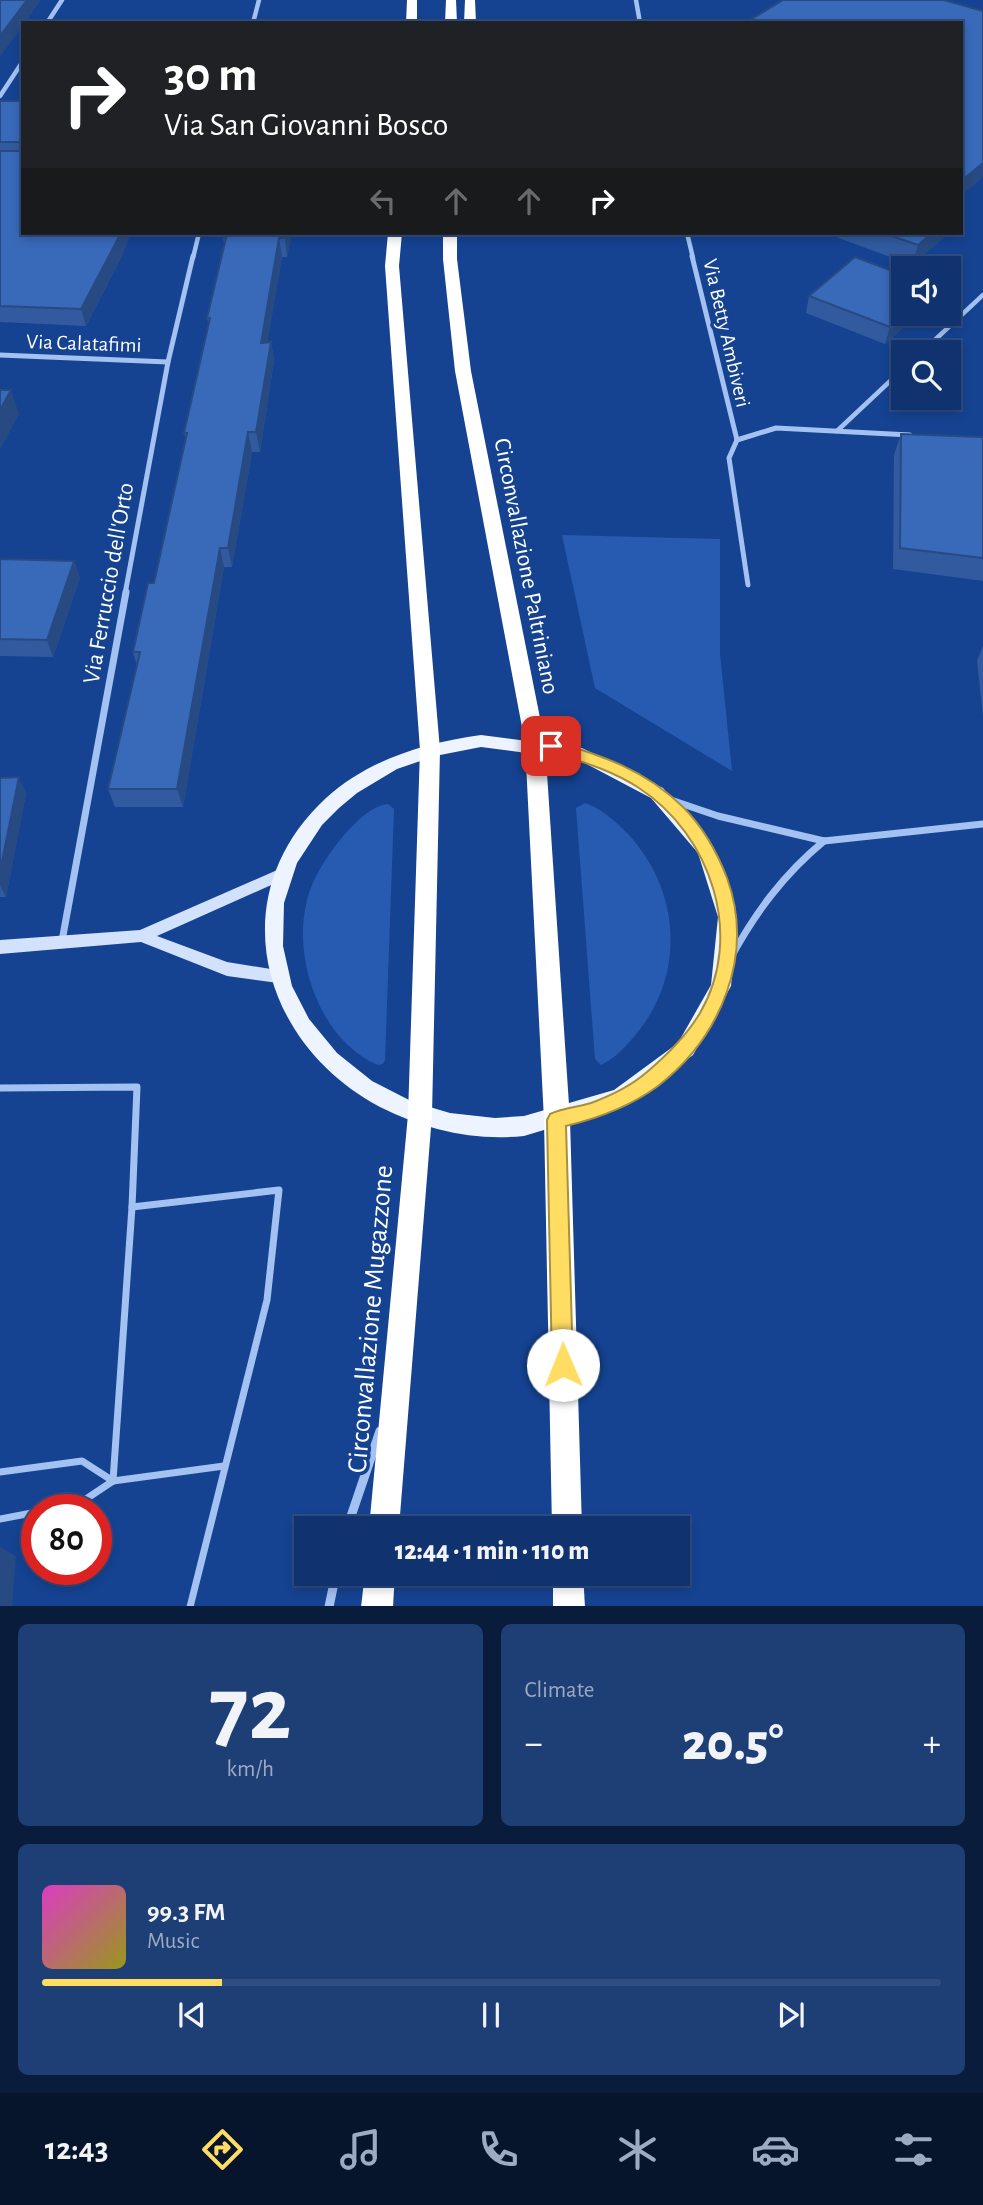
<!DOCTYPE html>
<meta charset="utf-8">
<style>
body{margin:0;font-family:"Alegreya Sans",sans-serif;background:#1e3e76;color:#f1f3f6;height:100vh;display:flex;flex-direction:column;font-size:26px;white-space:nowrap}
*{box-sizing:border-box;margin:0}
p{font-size:23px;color:#9caac2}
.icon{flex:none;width:38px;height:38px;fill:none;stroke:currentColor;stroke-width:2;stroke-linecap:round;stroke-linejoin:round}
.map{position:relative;height:1606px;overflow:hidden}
.panel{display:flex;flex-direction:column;gap:18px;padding:18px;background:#091c3c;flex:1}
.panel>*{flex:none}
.top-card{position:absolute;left:21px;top:21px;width:942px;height:214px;border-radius:0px;box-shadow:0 4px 10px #0003,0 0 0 2px #304d81;background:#202124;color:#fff;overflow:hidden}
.fabs{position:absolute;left:891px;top:256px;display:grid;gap:14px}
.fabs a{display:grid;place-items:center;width:70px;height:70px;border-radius:0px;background:#10326e;box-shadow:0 4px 10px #0003,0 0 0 2px #304d81;font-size:35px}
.speed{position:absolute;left:21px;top:1494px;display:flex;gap:14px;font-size:35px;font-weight:700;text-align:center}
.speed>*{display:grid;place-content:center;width:91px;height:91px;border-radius:50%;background:#10326e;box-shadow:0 4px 10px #0003,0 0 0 2px #304d81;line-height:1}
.speed .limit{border:10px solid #d22;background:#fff;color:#111}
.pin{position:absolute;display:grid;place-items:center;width:60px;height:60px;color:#fff;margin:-30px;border-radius:14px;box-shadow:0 4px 10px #0006}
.me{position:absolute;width:77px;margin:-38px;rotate:359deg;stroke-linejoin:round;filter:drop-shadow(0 0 5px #0008)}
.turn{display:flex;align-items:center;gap:24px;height:147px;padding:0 28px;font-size:32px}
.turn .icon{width:91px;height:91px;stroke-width:2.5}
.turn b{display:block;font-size:49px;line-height:60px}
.lanes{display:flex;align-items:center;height:66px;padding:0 28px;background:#0003;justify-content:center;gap:35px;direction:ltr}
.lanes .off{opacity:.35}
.big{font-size:52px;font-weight:800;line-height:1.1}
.panel .card{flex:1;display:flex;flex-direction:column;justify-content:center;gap:10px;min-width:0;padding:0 24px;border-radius:10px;background:#1e3e76}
.panel .dial{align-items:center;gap:0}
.dial b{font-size:91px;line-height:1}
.song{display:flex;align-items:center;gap:21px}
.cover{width:84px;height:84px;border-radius:10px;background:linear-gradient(135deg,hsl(310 70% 55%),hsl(60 70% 35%))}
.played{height:7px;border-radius:4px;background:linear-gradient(90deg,#ffdd63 20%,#304d81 20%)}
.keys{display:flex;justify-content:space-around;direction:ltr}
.heat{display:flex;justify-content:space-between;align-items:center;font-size:38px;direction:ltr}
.panel .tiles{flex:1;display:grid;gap:18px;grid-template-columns:1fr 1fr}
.card:last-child{grid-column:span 2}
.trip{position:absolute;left:294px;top:1516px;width:396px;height:70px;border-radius:0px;background:#10326e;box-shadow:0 4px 10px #0003,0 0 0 2px #304d81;font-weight:800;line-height:70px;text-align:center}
.dock{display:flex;height:112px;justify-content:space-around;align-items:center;background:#06142c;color:#9caac2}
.dock .icon{width:49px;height:49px}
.dock .selected{color:#ffdd63}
.dock b{font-size:32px;color:#f1f3f6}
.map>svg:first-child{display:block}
</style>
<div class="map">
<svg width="983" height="1607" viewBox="0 0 983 1607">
<rect width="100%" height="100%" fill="#154392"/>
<!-- green -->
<g fill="#275bb1">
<path d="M 562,535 L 720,539 L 720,654 L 732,771 L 595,688 Z"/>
<path d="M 585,803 C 602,809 615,821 628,834 C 680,890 686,973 637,1033 C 627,1045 616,1058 601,1065 L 595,1059 L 576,808 Z"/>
<path d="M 388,804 L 394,809 L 385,1060 L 383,1064 L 378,1065 C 322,1042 293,962 306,905 C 311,879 328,854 345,834 C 356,822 371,806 388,804 Z"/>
</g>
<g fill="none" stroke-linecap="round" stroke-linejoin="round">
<!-- lane-far1 -->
<g stroke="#a3c1f1" stroke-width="4.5">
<path d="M 922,352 L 983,295"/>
<path d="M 837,431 L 903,369"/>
</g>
<!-- lane -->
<g stroke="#a3c1f1" stroke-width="7">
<path d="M 0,1088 L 137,1087 L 132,1207 L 113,1481"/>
<path d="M 132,1207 L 279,1190 L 267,1300 L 190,1607"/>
<path d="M 0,1472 L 82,1461 L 113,1481"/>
<path d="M 47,1510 L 77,1505 L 113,1481 L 224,1466"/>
<path d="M 0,1519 L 37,1512"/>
</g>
<!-- street-far3 -->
<g stroke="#a3c1f1" stroke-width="4.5">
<path d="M 636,0 L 640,23"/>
<path d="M 47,23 L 62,0"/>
<path d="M 253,23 L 259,0"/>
<path d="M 0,96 L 23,61"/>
<path d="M 687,233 L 693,258"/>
<path d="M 193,258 L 199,233"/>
</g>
<!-- street-far2 -->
<g stroke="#a3c1f1" stroke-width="5">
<path d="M 692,256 L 737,440"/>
<path d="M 0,355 L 168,362"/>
<path d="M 737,440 L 776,428 L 910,435"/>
<path d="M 737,440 L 729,458 L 748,585"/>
<path d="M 125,594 L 168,362 L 193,256"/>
</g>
<!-- street-far1 -->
<g stroke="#a3c1f1" stroke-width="7">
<path d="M 668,799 L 718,816 L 824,841 L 983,824"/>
<path d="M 62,941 L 126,592"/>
<path d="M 730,959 C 755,913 783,875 824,841"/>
</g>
<!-- street -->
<g stroke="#a3c1f1" stroke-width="9">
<path d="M 347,1528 L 380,1431"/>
<path d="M 329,1607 L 336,1573"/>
</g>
<!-- secondary -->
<path fill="#d2e1fc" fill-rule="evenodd" d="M 284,867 L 289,869 L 291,873 L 289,877 L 157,936 L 227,962 L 283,971 L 286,976 L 283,981 L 278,983 L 227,976 L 141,942 L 0,954 L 0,940 L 140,930 Z"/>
<!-- primary -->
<path fill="#edf3ff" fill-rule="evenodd" d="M 481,735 L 582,748 L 663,788 L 712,845 L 737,917 L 731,986 L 693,1055 L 627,1105 L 524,1136 C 473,1141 425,1130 380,1107 C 261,1044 220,896 326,798 C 369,759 425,743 481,735 ZM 481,747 L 579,760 L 651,798 L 698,853 L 718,917 L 711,985 L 678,1043 L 614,1090 L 524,1116 L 495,1118 L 450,1113 L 413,1102 L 372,1081 L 337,1053 L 309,1019 L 292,986 L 283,946 L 284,903 L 297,863 L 322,825 L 339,808 L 357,793 L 397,769 L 435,756 Z"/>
<!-- highway -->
<g fill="#fff" fill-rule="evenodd">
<path d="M 407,0 L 417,0 L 417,23 L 406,23 Z"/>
<path d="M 446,0 L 456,0 L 457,23 L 445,23 Z"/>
<path d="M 465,0 L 475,0 L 476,23 L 464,23 Z"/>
<path d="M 388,233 L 402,233 L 399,266 L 440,750 L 432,1115 L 399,1528 L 369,1528 L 408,1115 L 420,750 L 385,266 Z"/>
<path d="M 443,233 L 457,233 L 457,259 L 471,371 L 545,743 L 570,1120 L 582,1528 L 552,1528 L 544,1120 L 525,743 L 455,371 L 443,259 Z"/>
<path d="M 365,1573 L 395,1573 L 393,1607 L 361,1607 Z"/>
<path d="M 553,1573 L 583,1573 L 585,1607 L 553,1607 Z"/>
</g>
</g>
<!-- wall -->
<g fill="#315a9f">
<path d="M 0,101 L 23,101 L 23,233 L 122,256 L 86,326 L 0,322 Z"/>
<path d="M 225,233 L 292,233 L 287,257 L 282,257 L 267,343 L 271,342 L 274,361 L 260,452 L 252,452 L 232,567 L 224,567 L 183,807 L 115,807 L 108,789 L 137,666 L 133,652 L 154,583 L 186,440 L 184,433 L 209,325 L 207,318 L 224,244 L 223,238 Z"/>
<path d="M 825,233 L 949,233 L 912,265 Z"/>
<path d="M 809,296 L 903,313 L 919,313 L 885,344 L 806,313 Z"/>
<path d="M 901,434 L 983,437 L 983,581 L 893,569 L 894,455 Z"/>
<path d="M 0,559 L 74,561 L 80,578 L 53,657 L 0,656 Z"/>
<path d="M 983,646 L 983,716 L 977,661 Z"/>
<path d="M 0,778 L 26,793 L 6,897 L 0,897 Z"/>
</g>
<!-- shaded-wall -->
<g fill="#284a82">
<path d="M 27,0 L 41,0 L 25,23 L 23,23 L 23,25 L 0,57 L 0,36 Z"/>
<path d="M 983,163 L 983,177 L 961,196 L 961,181 Z"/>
<path d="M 121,233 L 131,233 L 122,256 L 86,326 L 81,309 Z"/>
<path d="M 286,233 L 292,233 L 287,257 L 285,238 Z"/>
<path d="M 932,233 L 949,233 L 912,265 L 918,245 Z"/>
<path d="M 279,238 L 282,257 L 264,362 L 261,343 Z"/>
<path d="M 905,313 L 919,313 L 885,344 L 890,327 Z"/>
<path d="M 271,342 L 274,361 L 260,452 L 256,432 Z"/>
<path d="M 11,390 L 19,414 L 0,450 L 0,410 Z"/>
<path d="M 248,432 L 252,452 L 232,567 L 228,548 Z"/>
<path d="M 220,548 L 224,567 L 183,807 L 177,789 Z"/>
<path d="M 74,561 L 80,578 L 53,657 L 47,640 Z"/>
<path d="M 19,777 L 26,793 L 6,897 L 0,885 L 0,871 Z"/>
<path d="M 0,1547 L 16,1556 L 12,1607 L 0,1607 Z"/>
</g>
<!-- building -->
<g fill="#3969b9" stroke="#284a82" stroke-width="2">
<path d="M 0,0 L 27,0 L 0,36 Z"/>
<path d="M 783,0 L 944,0 L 983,11 L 983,163 L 961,181 L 961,23 L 745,23 Z"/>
<path d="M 0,101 L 23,101 L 23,145 L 19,142 L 0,142 Z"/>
<path d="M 23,146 L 23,233 L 121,233 L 81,309 L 0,306 L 0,151 L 19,151 Z"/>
<path d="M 225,233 L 286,233 L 285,238 L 279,238 L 261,343 L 271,342 L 256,432 L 248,432 L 228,548 L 220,548 L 177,789 L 108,789 L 140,652 L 133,652 L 148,583 L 154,583 L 187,433 L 184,433 L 210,318 L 207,318 L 226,238 L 223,238 Z"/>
<path d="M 883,233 L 932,233 L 918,245 Z"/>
<path d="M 855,257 L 903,275 L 903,313 L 905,313 L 890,327 L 809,296 Z"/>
<path d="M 0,390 L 11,390 L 0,410 Z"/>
<path d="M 901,434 L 983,437 L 983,558 L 900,548 Z"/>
<path d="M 0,559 L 74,561 L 47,640 L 0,639 Z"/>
<path d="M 19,777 L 0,871 L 0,778 Z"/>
</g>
<!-- route -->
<path fill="#ffdd63" stroke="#a69040" stroke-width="2" d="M 551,740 C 602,756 644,769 683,807 C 703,827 717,852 727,878 C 755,955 721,1037 658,1086 C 631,1106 599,1118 566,1126 L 573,1365 L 570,1372 L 563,1375 L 555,1372 L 552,1365 L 547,1120 L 550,1114 C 563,1108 578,1107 591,1103 C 610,1096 632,1085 647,1072 C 667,1055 687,1035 700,1013 C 745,936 711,835 639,788 C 610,769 579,761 546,750 L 544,746 Z"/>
<g text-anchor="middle" stroke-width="7" stroke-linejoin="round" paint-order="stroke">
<!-- far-street labels -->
<g font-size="21" fill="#fff" stroke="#154392">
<text transform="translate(727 333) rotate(77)" y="7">Via Betty Ambiveri</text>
<text transform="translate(84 343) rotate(2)" y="7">Via Calatafimi</text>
</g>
<!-- street labels -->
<g font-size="24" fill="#fff" stroke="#154392">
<text transform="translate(527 566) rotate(79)" y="8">Circonvallazione Paltriniano</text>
<text transform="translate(108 583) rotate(-80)" y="8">Via Ferruccio dell'Orto</text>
</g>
<!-- near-street labels -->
<g font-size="28" fill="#fff" stroke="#154392">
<text transform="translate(369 1319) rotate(-85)" y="10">Circonvallazione Mugazzone</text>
</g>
</g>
</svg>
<div class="fabs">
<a><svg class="icon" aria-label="sound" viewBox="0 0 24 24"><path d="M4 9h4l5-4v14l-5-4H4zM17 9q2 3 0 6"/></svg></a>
<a><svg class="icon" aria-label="search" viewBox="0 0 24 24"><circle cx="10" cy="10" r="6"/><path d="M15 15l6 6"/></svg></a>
</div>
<div class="speed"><div class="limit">80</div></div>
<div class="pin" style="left:551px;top:746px;background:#d93025"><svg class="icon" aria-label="arrive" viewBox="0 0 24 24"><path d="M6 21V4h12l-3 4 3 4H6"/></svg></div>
<svg class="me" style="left:563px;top:1365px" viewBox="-20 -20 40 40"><circle r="19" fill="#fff"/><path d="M0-13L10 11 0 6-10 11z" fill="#ffdd63"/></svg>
<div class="trip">12:44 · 1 min · 110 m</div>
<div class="top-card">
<div class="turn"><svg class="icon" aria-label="right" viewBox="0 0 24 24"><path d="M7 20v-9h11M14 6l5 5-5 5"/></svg><div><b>30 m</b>Via San Giovanni Bosco</div></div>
<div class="lanes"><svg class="icon off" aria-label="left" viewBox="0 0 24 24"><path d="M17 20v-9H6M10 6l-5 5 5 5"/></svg><svg class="icon off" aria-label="ahead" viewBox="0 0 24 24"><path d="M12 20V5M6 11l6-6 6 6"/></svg><svg class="icon off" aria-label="ahead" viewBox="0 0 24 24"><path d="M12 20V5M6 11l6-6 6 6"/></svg><svg class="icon" aria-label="right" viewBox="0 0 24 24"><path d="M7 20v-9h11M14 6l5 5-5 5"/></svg></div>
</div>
</div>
<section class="panel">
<div class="tiles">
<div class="card dial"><b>72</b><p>km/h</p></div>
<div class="card"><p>Climate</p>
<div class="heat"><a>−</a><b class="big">20.5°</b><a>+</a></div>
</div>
<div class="card">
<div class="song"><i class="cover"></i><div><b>99.3 FM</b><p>Music</p></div></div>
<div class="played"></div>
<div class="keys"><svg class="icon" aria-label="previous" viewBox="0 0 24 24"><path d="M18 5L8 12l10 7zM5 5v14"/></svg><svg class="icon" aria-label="pause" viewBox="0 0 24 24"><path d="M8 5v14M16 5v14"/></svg><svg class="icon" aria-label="next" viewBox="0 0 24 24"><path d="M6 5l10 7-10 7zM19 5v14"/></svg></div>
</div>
</div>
</section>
<nav class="dock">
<b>12:43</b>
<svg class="icon selected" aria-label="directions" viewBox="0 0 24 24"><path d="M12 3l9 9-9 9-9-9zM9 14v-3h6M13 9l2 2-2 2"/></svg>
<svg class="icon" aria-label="music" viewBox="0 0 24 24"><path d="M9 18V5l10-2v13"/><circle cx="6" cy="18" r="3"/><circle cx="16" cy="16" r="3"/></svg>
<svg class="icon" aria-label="phone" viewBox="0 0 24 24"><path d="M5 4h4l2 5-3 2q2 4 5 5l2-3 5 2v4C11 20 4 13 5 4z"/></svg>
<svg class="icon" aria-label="climate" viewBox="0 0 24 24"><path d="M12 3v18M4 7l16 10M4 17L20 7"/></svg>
<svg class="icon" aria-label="car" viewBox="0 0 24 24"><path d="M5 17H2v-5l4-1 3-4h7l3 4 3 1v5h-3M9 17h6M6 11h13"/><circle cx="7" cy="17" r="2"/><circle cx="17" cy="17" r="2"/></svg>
<svg class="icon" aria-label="filters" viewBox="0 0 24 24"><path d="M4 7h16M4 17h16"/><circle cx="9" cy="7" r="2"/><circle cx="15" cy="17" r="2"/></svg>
</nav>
